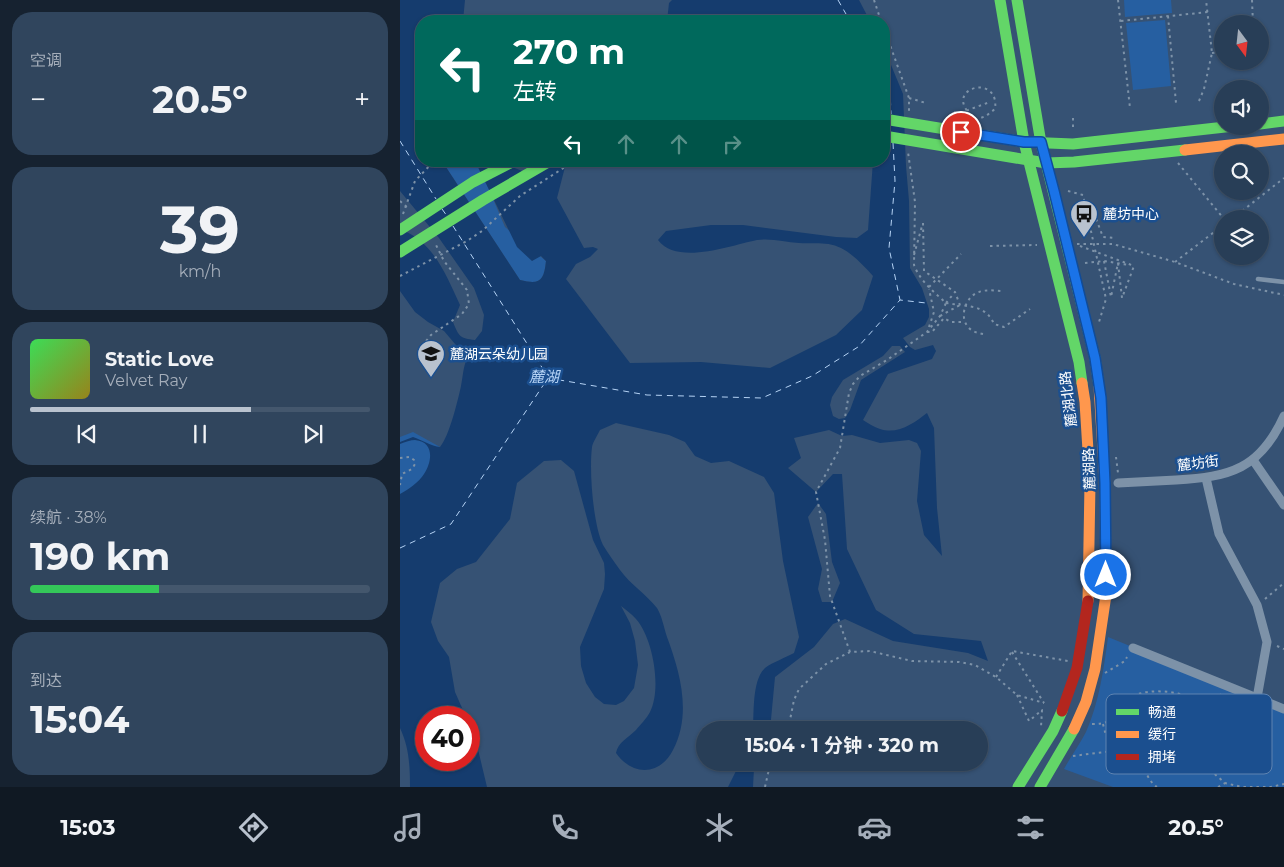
<!DOCTYPE html>
<html lang="zh">
<meta charset="utf-8">
<style>
body{margin:0;font-family:Montserrat,"Noto Sans SC",sans-serif;background:#30455d;color:#f1f3f6;height:100vh;display:flex;flex-direction:column;font-size:19px;white-space:nowrap}
*{box-sizing:border-box;margin:0}
p{font-size:16px;color:#a5aeba}
.icon{flex:none;width:28px;height:28px;fill:none;stroke:currentColor;stroke-width:2;stroke-linecap:round;stroke-linejoin:round}
.map{position:relative;flex:1;overflow:hidden}
.details{display:flex;flex-direction:column;gap:12px;padding:12px;background:#162230;width:400px}
.details>*{flex:none}
.hud{position:absolute;left:15px;top:15px;width:475px;height:152px;border-radius:20px;box-shadow:0 1px 4px #0004,0 0 0 1px #44576d;background:#00695c;color:#fff;overflow:hidden}
.needle{width:32px;rotate:165deg}
.tools{position:absolute;left:814px;top:15px;display:grid;gap:10px}
.tools a{display:grid;place-items:center;width:55px;height:55px;border-radius:50%;background:#283e57;box-shadow:0 1px 4px #0004,0 0 0 1px #44576d;font-size:25px}
.speed{position:absolute;left:15px;top:706px;display:flex;gap:10px;font-size:25px;font-weight:700;text-align:center}
.speed>*{display:grid;place-content:center;width:65px;height:65px;border-radius:50%;background:#283e57;box-shadow:0 1px 4px #0004,0 0 0 1px #44576d;line-height:1}
.speed .limit{border:8px solid #d22;background:#fff;color:#111}
.pin{position:absolute;display:grid;place-items:center;width:42px;height:42px;color:#fff;margin:-21px;border:2px solid #fff;border-radius:50%;box-shadow:0 1px 5px #0007}
.me{position:absolute;width:55px;margin:-28px;rotate:0deg;stroke-linejoin:round;filter:drop-shadow(0 0 4px #0008)}
.turn{display:flex;align-items:center;gap:18px;height:105px;padding:0 15px;font-size:22px}
.turn .icon{width:65px;height:65px;stroke-width:2.5}
.turn b{display:block;font-size:35px;line-height:42px}
.lanes{display:flex;align-items:center;height:48px;padding:0 15px;background:#0003;justify-content:center;gap:25px;direction:ltr}
.lanes .off{opacity:.35}
.big{font-size:38px;font-weight:700;line-height:1.1}
.details .tile{flex:1;display:flex;flex-direction:column;justify-content:center;gap:8px;min-width:0;padding:0 18px;border-radius:20px;background:#30455d}
.details .dial{align-items:center;gap:0}
.dial b{font-size:65px;line-height:1}
.song{display:flex;align-items:center;gap:15px}
.cover{width:60px;height:60px;border-radius:8px;background:linear-gradient(135deg,hsl(130 70% 55%),hsl(50 70% 35%))}
.played{height:5px;border-radius:2px;background:linear-gradient(90deg,#b9c2ce 65%,#44576d 65%)}
.keys{display:flex;justify-content:space-around;direction:ltr}
.heat{display:flex;justify-content:space-between;align-items:center;font-size:28px;direction:ltr}
.charge{height:8px;border-radius:4px;background:linear-gradient(90deg,#34c759 38%,#44576d 0)}
.trip{position:absolute;left:296px;top:721px;width:292px;height:50px;border-radius:25px;background:#283e57;box-shadow:0 1px 4px #0004,0 0 0 1px #44576d;font-weight:700;line-height:50px;text-align:center}
.tabs{display:flex;height:80px;justify-content:space-around;align-items:center;background:#101923;color:#a5aeba}
.tabs .icon{width:35px;height:35px}
.tabs .on{color:#b9c2ce}
.tabs b{font-size:22px;color:#f1f3f6}
main{display:flex;flex:1;min-height:0}
.map>svg:first-child{display:block}
</style>
<main>
<section class="details">
<div class="tile"><p>空调</p>
<div class="heat"><a>−</a><b class="big">20.5°</b><a>+</a></div>
</div>
<div class="tile dial"><b>39</b><p>km/h</p></div>
<div class="tile">
<div class="song"><i class="cover"></i><div><b>Static Love</b><p>Velvet Ray</p></div></div>
<div class="played"></div>
<div class="keys"><svg class="icon" aria-label="previous" viewBox="0 0 24 24"><path d="M18 5L8 12l10 7zM5 5v14"/></svg><svg class="icon" aria-label="pause" viewBox="0 0 24 24"><path d="M8 5v14M16 5v14"/></svg><svg class="icon" aria-label="next" viewBox="0 0 24 24"><path d="M6 5l10 7-10 7zM19 5v14"/></svg></div>
</div>
<div class="tile"><p>续航 · 38%</p><b class="big">190 km</b><div class="charge"></div></div>
<div class="tile"><p>到达</p><b class="big">15:04</b></div>
</section>
<div class="map">
<svg width="884" height="787" viewBox="0 0 884 787">
<rect width="100%" height="100%" fill="#365274"/>
<!-- green -->
<g fill="#265fa1">
<path d="M 724,0 L 771,0 L 772,13 L 725,17 Z"/>
<path d="M 765,20 L 771,86 L 733,90 L 726,23 Z"/>
<path d="M 42,161 L 75,161 L 87,185 L 105,227 L 146,261 C 144,281 140,285 120,280 Z"/>
<path d="M 13,432 L 40,447 L 31,473 L 0,502 L 0,437 Z"/>
<path d="M 708,637 L 884,709 L 884,787 L 713,787 L 664,769 C 671,756 680,744 686,732 C 699,703 704,668 708,637 Z"/>
</g>
<!-- water -->
<g fill="#153c6e" fill-rule="evenodd">
<path d="M 0,0 L 65,0 L 63,21 L 21,21 L 21,161 L 42,161 L 120,280 C 140,285 144,281 146,261 L 141,256 L 132,261 L 117,247 L 75,161 L 96,161 L 133,175 L 163,161 L 165,167 L 157,198 L 184,248 L 193,247 L 198,249 L 190,257 L 176,264 L 166,279 L 230,363 L 301,362 L 370,368 L 436,335 L 462,310 L 473,276 C 464,266 453,254 441,248 C 428,241 413,244 399,243 C 385,242 372,238 357,240 C 332,245 277,266 258,240 L 266,231 L 311,225 L 343,225 L 436,237 L 457,238 L 468,230 L 473,161 L 484,161 L 484,48 L 503,94 L 506,166 L 509,201 L 510,268 L 522,288 L 529,309 L 529,317 L 525,325 L 503,338 L 510,347 L 515,350 L 533,345 L 536,351 L 532,359 L 488,374 L 463,420 C 468,423 474,427 480,429 C 498,435 514,423 527,413 L 534,428 L 537,508 L 542,556 L 524,535 L 517,501 L 521,451 L 517,443 L 509,440 L 480,443 L 452,435 L 442,436 L 429,430 L 394,438 L 401,458 L 388,468 L 416,492 L 433,474 L 442,474 L 447,549 L 476,610 L 514,634 L 581,641 L 588,661 L 568,653 L 493,641 L 445,619 L 433,624 L 414,647 L 375,677 L 370,730 L 353,730 C 354,713 352,680 365,668 C 373,662 385,658 394,653 L 399,637 L 383,561 L 374,493 L 364,477 L 329,461 L 311,463 L 295,456 L 285,442 L 269,435 L 216,423 L 200,430 C 197,436 193,442 192,447 C 189,471 193,524 203,545 C 208,553 214,562 220,570 C 230,584 246,594 257,608 C 262,616 264,628 267,637 C 280,672 292,714 273,750 C 260,776 232,776 216,753 C 218,742 228,738 236,730 C 240,725 247,718 250,712 C 262,689 253,638 236,619 C 232,614 226,610 221,606 L 230,623 L 235,641 L 238,665 L 234,688 L 224,701 L 216,705 L 204,704 L 195,697 L 186,683 L 181,666 L 180,647 L 204,589 L 205,574 L 204,563 L 193,540 L 174,471 L 161,460 L 144,461 L 117,483 L 110,519 L 76,562 L 57,569 L 40,583 L 31,622 L 38,641 L 49,657 L 55,692 L 66,717 L 26,718 L 26,760 L 69,760 L 69,724 L 76,741 L 87,787 L 10,787 C 10,766 9,747 0,728 L 0,494 C 8,490 19,482 24,474 C 32,462 35,442 15,440 C 11,440 5,442 0,444 L 0,442 L 13,437 C 22,440 31,446 40,447 C 49,437 58,400 61,386 C 63,376 63,368 67,358 L 44,331 L 28,322 L 15,312 L 0,291 L 0,233 L 4,231 C 34,243 47,277 60,305 L 53,322 C 59,337 60,338 75,340 L 82,331 L 84,315 L 74,288 L 39,238 L 0,191 ZM 492,346 L 500,346 L 505,352 L 461,380 L 450,410 L 445,418 L 439,419 L 433,416 L 430,405 L 432,397 L 443,380 L 483,356 ZM 418,503 L 426,514 L 432,562 L 440,583 L 432,602 L 422,602 L 418,589 L 422,569 L 408,517 Z"/>
<path d="M 272,0 L 459,0 L 470,21 L 415,21 L 410,19 L 391,21 L 267,21 L 269,3 Z"/>
<path d="M 340,763 L 356,763 L 354,768 L 353,787 L 328,787 Z"/>
</g>
<g fill="none" stroke-linecap="round" stroke-linejoin="round">
<!-- ferry -->
<g stroke="#b5d3f5" stroke-width="1" stroke-dasharray="6 5" stroke-linecap="butt">
<path d="M 438,0 L 450,21"/>
<path d="M 484,79 L 490,89 L 491,114"/>
<path d="M 0,141 L 36,199"/>
<path d="M 493,143 L 495,181 L 489,248 L 500,300"/>
<path d="M 42,209 L 47,216"/>
<path d="M 53,226 L 148,377"/>
<path d="M 0,548 L 51,524 L 148,378 L 247,395 L 362,398 L 412,376 L 458,347 L 500,300 L 526,303"/>
</g>
<!-- path -->
<g stroke="#7d92a8" stroke-width="2" stroke-dasharray="2.5 4" stroke-linecap="butt">
<path d="M 474,0 L 481,21"/>
<path d="M 718,0 L 730,108"/>
<path d="M 852,0 L 853,24"/>
<path d="M 768,16 L 776,103"/>
<path d="M 721,21 L 808,12"/>
<path d="M 484,28 L 509,98 L 509,112"/>
<path d="M 812,53 L 822,52"/>
<path d="M 509,98 L 526,103"/>
<path d="M 799,101 L 804,89 L 812,53 L 806,0"/>
<path d="M 554,112 L 560,113 L 590,102"/>
<path d="M 563,120 L 569,115 C 567,110 563,106 563,100 C 565,83 599,81 595,109 L 586,116 L 572,121"/>
<path d="M 673,127 L 673,114"/>
<path d="M 186,161 L 195,161"/>
<path d="M 778,163 L 824,219"/>
<path d="M 668,191 L 683,195 L 706,299 L 699,322"/>
<path d="M 0,201 L 9,209"/>
<path d="M 3,214 L 15,181 L 34,161"/>
<path d="M 673,215 L 687,213 L 695,216 L 703,237 L 716,238"/>
<path d="M 832,219 L 884,178"/>
<path d="M 523,223 L 524,271 L 555,292"/>
<path d="M 677,244 L 713,244 L 775,262 L 834,284 L 884,295"/>
<path d="M 590,246 L 637,245"/>
<path d="M 680,246 L 734,266"/>
<path d="M 514,255 L 522,226"/>
<path d="M 704,261 L 711,297 L 718,263 L 722,298 L 734,266"/>
<path d="M 775,262 L 822,226"/>
<path d="M 685,263 L 704,261 L 729,265"/>
<path d="M 0,276 L 67,241 L 82,231 L 120,196 L 165,167"/>
<path d="M 529,287 L 561,254"/>
<path d="M 546,303 L 555,292 L 560,305 C 575,307 587,308 594,324 L 604,327 L 630,309"/>
<path d="M 546,303 L 559,305"/>
<path d="M 540,316 L 560,305"/>
<path d="M 529,327 L 534,312 L 529,289"/>
<path d="M 527,332 L 532,332 L 544,318 L 551,322 L 565,322"/>
<path d="M 583,334 C 578,333 573,332 569,328 C 558,317 566,296 579,292 C 587,289 596,291 604,291"/>
<path d="M 22,346 L 31,335 L 62,314 L 69,304 L 67,290 L 44,261 L 35,243"/>
<path d="M 716,457 L 718,473"/>
<path d="M 0,458 L 10,457 L 14,460 L 15,464 L 12,469 L 2,474 L 0,485"/>
<path d="M 865,599 L 884,583"/>
<path d="M 877,646 L 884,649"/>
<path d="M 450,652 L 430,596 L 425,540 L 416,492 L 440,448 L 449,393 L 453,384 L 460,376 L 487,360 L 527,332 L 540,316 L 546,303 C 534,292 520,281 514,265 L 515,202 L 508,152"/>
<path d="M 612,652 L 644,703"/>
<path d="M 705,673 L 725,661 L 727,657"/>
<path d="M 596,677 L 612,651 L 668,661"/>
<path d="M 821,694 L 814,703 L 801,739 L 799,753 L 803,764 L 825,783 L 842,787 L 871,787 L 884,784"/>
<path d="M 617,695 L 629,721 L 642,710 L 641,727"/>
<path d="M 692,724 C 719,725 713,708 732,697 C 747,687 786,691 799,703 C 802,707 805,712 808,716"/>
<path d="M 703,724 C 706,737 709,746 723,751 C 728,753 733,754 737,758 C 744,766 749,783 757,787"/>
<path d="M 388,730 L 394,700 L 399,689 L 426,664 L 450,652 L 470,651 L 512,661 L 559,662 L 575,665 L 596,677 L 617,695 L 644,703"/>
<path d="M 673,756 L 720,750"/>
<path d="M 365,787 L 369,769 L 372,762"/>
<path d="M 818,787 L 825,783"/>
</g>
<!-- lane -->
<path stroke="#7d92a8" stroke-width="4.5" d="M 858,279 L 884,282"/>
<!-- street -->
<g stroke="#7d92a8" stroke-width="9">
<path d="M 853,460 L 884,505"/>
<path d="M 806,478 L 819,534 L 857,605 L 867,642 L 857,698"/>
<path d="M 718,483 C 738,482 757,481 776,480 C 830,477 860,469 884,416"/>
<path d="M 733,648 L 884,709"/>
</g>
<!-- fast -->
<g stroke="#63d668" stroke-width="11">
<path d="M 600,0 L 624,142 L 679,362 L 682,383"/>
<path d="M 617,0 L 641,143 L 695,358 L 699,386"/>
<path d="M 484,119 L 624,142 L 673,144 L 834,126"/>
<path d="M 860,124 L 884,121"/>
<path d="M 484,136 L 646,163 L 674,162 L 785,150"/>
<path d="M 0,230 L 73,182 L 114,161"/>
<path d="M 0,252 L 83,200 L 150,161"/>
<path d="M 618,787 L 653,731 L 662,711"/>
<path d="M 640,787 L 674,729"/>
</g>
<!-- slow -->
<g stroke="#ff974d" stroke-width="11">
<path d="M 785,150 L 884,139"/>
<path d="M 682,383 L 685,402 L 690,483 L 688,601"/>
<path d="M 674,729 L 686,702 L 695,669 L 706,595 L 705,483 L 699,386"/>
</g>
<!-- jam -->
<path stroke="#b3261e" stroke-width="11" d="M 662,711 L 677,668 L 688,601"/>
</g>
<g fill="none" stroke-linecap="round" stroke-linejoin="round">
<defs>
<path id="route" d="M 561,132 L 624,142 L 641,142 L 654,191 L 695,358 L 701,398 L 705,483 L 706,575"/>
</defs>
<!-- route casing -->
<use href="#route" stroke="#114b97" stroke-width="12"/>
<!-- route -->
<use href="#route" stroke="#1a73e8" stroke-width="9"/>
</g>
<!-- icons -->
<defs>
<symbol id="bus-pin" viewBox="-11 -11 22 30"><path d="M0 17L-7.5 6A9.5 9.5 0 1 1 7.5 6Z" fill="#b9c2ce" stroke="#1b4f8f"/><path d="M-5-6H5V4H4V6H2V4H-2V6H-4V4H-5ZM-3.5-4V0h7V-4ZM-3.5 1.2v1.5H-2V1.2ZM2 1.2v1.5H3.5V1.2Z" fill="#111"/></symbol>
<symbol id="school-pin" viewBox="-11 -11 22 30"><path d="M0 17L-7.5 6A9.5 9.5 0 1 1 7.5 6Z" fill="#b9c2ce" stroke="#1b4f8f"/><path d="M0-5L7-2L0 1L-7-2ZM-4 1L0 2.5L4 1V4Q0 6-4 4Z" fill="#111"/></symbol>
</defs>
<g fill-rule="evenodd">
<use href="#bus-pin" x="668" y="198" width="32" height="43"/>
<use href="#school-pin" x="15" y="338" width="32" height="43"/>
</g>
<g text-anchor="middle" stroke-width="5" stroke-linejoin="round" paint-order="stroke">
<!-- poi labels -->
<g font-size="14" fill="#fff" stroke="#1b4f8f" text-anchor="start">
<text x="703" y="219">麓坊中心</text>
<text x="50" y="359">麓湖云朵幼儿园</text>
</g>
<!-- street labels -->
<g font-size="14" fill="#fff" stroke="#1b4f8f">
<text transform="translate(668 399) rotate(-97)" y="5">麓湖北路</text>
<text transform="translate(798 463) rotate(-7)" y="5">麓坊街</text>
<text transform="translate(689 469) rotate(-92)" y="5">麓湖路</text>
</g>
<!-- water labels -->
<g font-size="15" font-style="italic" fill="#b5d3f5" stroke="#1b4f8f">
<text x="144" y="382">麓湖</text>
</g>
</g>
<!-- legend -->
<rect x="706" y="694" width="166" height="80" rx="8" fill="#1b4f8f" stroke="#5f84b1" stroke-width="1"/>
<rect x="716" y="709" width="23" height="6" fill="#63d668"/>
<rect x="716" y="731" width="23" height="7" fill="#ff974d"/>
<rect x="716" y="754" width="23" height="6" fill="#b3261e"/>
<g font-size="14" fill="#fff">
<text x="748" y="717">畅通</text>
<text x="748" y="739">缓行</text>
<text x="748" y="762">拥堵</text>
</g>
</svg>
<div class="tools">
<a><svg class="needle" viewBox="-14 -14 28 28"><path d="M0-13l5 13h-10z" fill="#e53935"/><path d="M0 13l5-13h-10z" fill="#a5aeba"/></svg></a>
<a><svg class="icon" aria-label="sound" viewBox="0 0 24 24"><path d="M4 9h4l5-4v14l-5-4H4zM17 9q2 3 0 6"/></svg></a>
<a><svg class="icon" aria-label="search" viewBox="0 0 24 24"><circle cx="10" cy="10" r="6"/><path d="M15 15l6 6"/></svg></a>
<a><svg class="icon" aria-label="layers" viewBox="0 0 24 24"><path d="M12 4l9 5-9 5-9-5zM3 14l9 5 9-5"/></svg></a>
</div>
<div class="speed"><div class="limit">40</div></div>
<div class="pin" style="left:561px;top:132px;background:#d93025"><svg class="icon" aria-label="arrive" viewBox="0 0 24 24"><path d="M6 21V4h12l-3 4 3 4H6"/></svg></div>
<svg class="me" style="left:706px;top:575px" viewBox="-20 -20 40 40"><circle r="17" fill="#1a73e8" stroke="#fff" stroke-width="3"/><path d="M0-11L8 9 0 5-8 9z" fill="#fff"/></svg>
<div class="trip">15:04 · 1 分钟 · 320 m</div>
<div class="hud">
<div class="turn"><svg class="icon" aria-label="left" viewBox="0 0 24 24"><path d="M17 20v-9H6M10 6l-5 5 5 5"/></svg><div><b>270 m</b>左转</div></div>
<div class="lanes"><svg class="icon" aria-label="left" viewBox="0 0 24 24"><path d="M17 20v-9H6M10 6l-5 5 5 5"/></svg><svg class="icon off" aria-label="ahead" viewBox="0 0 24 24"><path d="M12 20V5M6 11l6-6 6 6"/></svg><svg class="icon off" aria-label="ahead" viewBox="0 0 24 24"><path d="M12 20V5M6 11l6-6 6 6"/></svg><svg class="icon off" aria-label="right" viewBox="0 0 24 24"><path d="M7 20v-9h11M14 6l5 5-5 5"/></svg></div>
</div>
</div>
</main>
<nav class="tabs">
<b>15:03</b>
<svg class="icon on" aria-label="directions" viewBox="0 0 24 24"><path d="M12 3l9 9-9 9-9-9zM9 14v-3h6M13 9l2 2-2 2"/></svg>
<svg class="icon" aria-label="music" viewBox="0 0 24 24"><path d="M9 18V5l10-2v13"/><circle cx="6" cy="18" r="3"/><circle cx="16" cy="16" r="3"/></svg>
<svg class="icon" aria-label="phone" viewBox="0 0 24 24"><path d="M5 4h4l2 5-3 2q2 4 5 5l2-3 5 2v4C11 20 4 13 5 4z"/></svg>
<svg class="icon" aria-label="climate" viewBox="0 0 24 24"><path d="M12 3v18M4 7l16 10M4 17L20 7"/></svg>
<svg class="icon" aria-label="car" viewBox="0 0 24 24"><path d="M5 17H2v-5l4-1 3-4h7l3 4 3 1v5h-3M9 17h6M6 11h13"/><circle cx="7" cy="17" r="2"/><circle cx="17" cy="17" r="2"/></svg>
<svg class="icon" aria-label="filters" viewBox="0 0 24 24"><path d="M4 7h16M4 17h16"/><circle cx="9" cy="7" r="2"/><circle cx="15" cy="17" r="2"/></svg>
<b>20.5°</b>
</nav>
